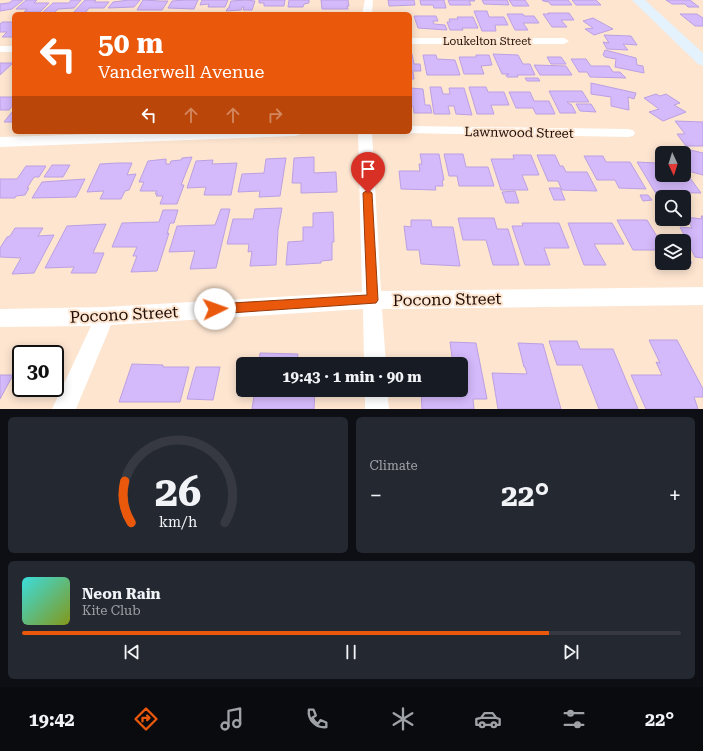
<!DOCTYPE html>
<meta charset="utf-8">
<style>
body{margin:0;font-family:"Roboto Serif",serif;background:#242831;color:#f1f3f6;height:100vh;display:flex;flex-direction:column;font-size:15px;white-space:nowrap}
*{box-sizing:border-box;margin:0}
p{font-size:13px;color:#9ea1a6}
.icon{flex:none;width:22px;height:22px;fill:none;stroke:currentColor;stroke-width:2;stroke-linecap:round;stroke-linejoin:round}
.map{position:relative;height:409px;overflow:hidden}
.side{display:flex;flex-direction:column;gap:8px;padding:8px;background:#0d0f14;flex:1}
.side>*{flex:none}
.banner{position:absolute;left:12px;top:12px;width:400px;height:122px;border-radius:6px;box-shadow:0 2px 10px #0003;background:#ea580c;color:#fff;overflow:hidden}
.needle{width:26px;rotate:176deg}
.controls{position:absolute;left:655px;top:146px;display:grid;gap:8px}
.controls a{display:grid;place-items:center;width:36px;height:36px;border-radius:6px;background:#171b24;box-shadow:0 2px 10px #0003;font-size:20px}
.speed{position:absolute;left:12px;top:345px;display:flex;gap:8px;font-size:20px;font-weight:700;text-align:center}
.speed>*{display:grid;place-content:center;width:52px;height:52px;border-radius:50%;background:#171b24;box-shadow:0 2px 10px #0003;line-height:1}
.speed .limit{border:2px solid #111;border-radius:6px;background:#fff;color:#111}
.pin{position:absolute;display:grid;place-items:center;width:34px;height:34px;color:#fff;margin:-41px -17px;border-radius:50% 50% 50% 0;rotate:-45deg;box-shadow:0 0 4px #0007}
.pin .icon{rotate:45deg}
.me{position:absolute;width:44px;margin:-22px;rotate:87deg;stroke-linejoin:round;filter:drop-shadow(0 0 3px #0008)}
.turn{display:flex;align-items:center;gap:14px;height:84px;padding:0 20px;font-size:18px}
.turn .icon{width:52px;height:52px;stroke-width:2.5}
.turn b{display:block;font-size:28px;line-height:34px}
.lanes{display:flex;align-items:center;height:38px;padding:0 20px;background:#0003;justify-content:center;gap:20px;direction:ltr}
.lanes .off{opacity:.35}
.big{font-size:30px;font-weight:700;line-height:1.1}
.side .tile{flex:1;display:flex;flex-direction:column;justify-content:center;gap:6px;min-width:0;padding:0 14px;border-radius:6px;background:#242831}
.side .dial{align-items:center;gap:0}
.dial svg{height:104px;overflow:visible;fill:none;stroke:#363941;stroke-width:7;stroke-linecap:round;text-anchor:middle}
.dial text{fill:#f1f3f6;stroke:none}
.song{display:flex;align-items:center;gap:12px}
.cover{width:48px;height:48px;border-radius:6px;background:linear-gradient(135deg,hsl(180 70% 55%),hsl(70 70% 35%))}
.played{height:4px;border-radius:2px;background:linear-gradient(90deg,#ea580c 80%,#363941 80%)}
.keys{display:flex;justify-content:space-around;direction:ltr}
.heat{display:flex;justify-content:space-between;align-items:center;font-size:22px;direction:ltr}
.side .tiles{flex:1;display:grid;gap:8px;grid-template-columns:1fr 1fr}
.tile:last-child{grid-column:span 2}
.trip{position:absolute;left:236px;top:357px;width:232px;height:40px;border-radius:6px;background:#171b24;box-shadow:0 2px 10px #0003;font-weight:700;line-height:40px;text-align:center}
.dock{display:flex;height:64px;justify-content:space-around;align-items:center;background:#090b0e;color:#9ea1a6}
.dock .icon{width:28px;height:28px}
.dock .active{color:#ea580c}
.dock b{font-size:18px;color:#f1f3f6}
.map>svg:first-child{display:block}
</style>
<div class="map">
<svg width="703" height="409" viewBox="0 0 703 409">
<rect width="100%" height="100%" fill="#fde5d0"/>
<!-- building -->
<g fill="#d4b9fb" stroke="#bba0e2">
<path d="M 13,0 L 23,0 L 12,9 L 0,11 L 0,4 L 9,3 Z"/>
<path d="M 26,0 L 37,0 L 34,3 L 49,3 L 40,12 L 24,12 L 27,9 L 16,9 Z"/>
<path d="M 71,0 L 81,0 L 74,8 L 58,9 L 54,13 L 42,13 L 53,3 L 69,3 Z"/>
<path d="M 85,0 L 96,0 L 94,2 L 109,2 L 104,8 L 89,8 L 85,13 L 73,13 Z"/>
<path d="M 129,0 L 140,0 L 134,7 L 108,8 L 113,2 Z"/>
<path d="M 143,0 L 160,1 L 168,1 L 162,10 L 137,10 Z"/>
<path d="M 186,0 L 198,0 L 194,9 L 168,8 L 172,1 Z"/>
<path d="M 202,0 L 228,0 L 225,7 L 208,7 L 209,4 L 200,5 Z"/>
<path d="M 246,0 L 255,1 L 252,10 L 243,10 L 244,7 L 242,7 L 241,10 L 226,11 L 228,8 L 230,7 L 229,7 L 231,1 Z"/>
<path d="M 259,0 L 285,0 L 284,6 L 264,6 L 264,3 L 259,3 Z"/>
<path d="M 289,0 L 309,0 L 309,3 L 304,4 L 303,7 L 288,7 Z"/>
<path d="M 321,0 L 348,0 L 349,6 L 347,6 L 348,9 L 322,9 Z"/>
<path d="M 388,0 L 414,0 L 415,5 L 389,6 Z"/>
<path d="M 420,0 L 444,0 L 446,8 L 434,8 L 433,5 L 421,5 Z"/>
<path d="M 448,0 L 474,0 L 475,1 L 469,1 L 471,5 L 450,5 Z"/>
<path d="M 482,0 L 507,0 L 509,5 L 484,4 Z"/>
<path d="M 509,0 L 525,0 L 529,6 L 513,6 Z"/>
<path d="M 542,0 L 568,0 L 572,5 L 551,5 L 549,2 L 543,1 Z"/>
<path d="M 572,0 L 596,0 L 601,5 L 576,5 Z"/>
<path d="M 666,0 L 690,0 L 699,7 L 688,7 L 685,4 L 672,4 Z"/>
<path d="M 474,11 L 487,11 L 489,17 L 504,17 L 508,25 L 495,25 L 496,31 L 482,31 Z"/>
<path d="M 548,13 L 569,13 L 574,20 L 561,20 L 567,27 L 552,27 L 543,14 L 549,14 Z"/>
<path d="M 507,14 L 523,14 L 524,16 L 534,16 L 539,23 L 523,23 L 528,30 L 515,30 Z"/>
<path d="M 680,14 L 697,14 L 703,18 L 703,26 L 695,26 Z"/>
<path d="M 414,16 L 436,16 L 438,21 L 433,21 L 434,24 L 445,25 L 447,30 L 418,28 Z"/>
<path d="M 457,17 L 473,17 L 478,28 L 462,28 L 463,30 L 450,30 L 447,22 L 450,22 L 449,19 L 458,19 Z"/>
<path d="M 593,18 L 613,29 L 594,35 L 585,29 L 593,28 L 583,21 Z"/>
<path d="M 2,22 L 14,22 L 14,37 L 2,37 L 7,32 L 0,32 L 0,24 Z"/>
<path d="M 604,35 L 631,36 L 637,45 L 623,44 L 628,50 L 607,49 L 603,42 L 609,43 Z"/>
<path d="M 605,50 L 636,58 L 637,65 L 643,66 L 644,73 L 615,67 L 616,59 L 605,57 L 603,55 Z"/>
<path d="M 410,54 L 412,54 L 414,64 L 420,64 L 421,71 L 410,71 L 411,72 L 413,72 L 414,79 L 410,79 Z"/>
<path d="M 493,54 L 518,55 L 523,64 L 530,64 L 535,75 L 517,75 L 518,77 L 507,77 L 506,75 L 509,74 L 502,74 Z"/>
<path d="M 423,55 L 436,55 L 437,59 L 455,60 L 460,75 L 427,75 Z"/>
<path d="M 476,55 L 489,55 L 492,65 L 481,66 L 484,74 L 464,74 L 459,57 L 476,57 Z"/>
<path d="M 547,57 L 561,57 L 566,64 L 551,64 Z"/>
<path d="M 571,59 L 586,59 L 591,66 L 609,66 L 613,72 L 620,72 L 626,78 L 590,77 L 587,72 L 579,72 Z"/>
<path d="M 0,63 L 13,63 L 0,75 Z"/>
<path d="M 534,65 L 566,66 L 572,75 L 540,75 Z"/>
<path d="M 525,78 L 538,78 L 540,81 L 527,81 Z"/>
<path d="M 591,83 L 636,93 L 634,99 L 628,97 L 629,110 L 611,106 L 611,97 L 591,94 Z"/>
<path d="M 430,87 L 441,87 L 443,94 L 450,94 L 449,88 L 464,88 L 472,115 L 456,114 L 454,106 L 448,106 L 450,114 L 434,114 Z"/>
<path d="M 469,87 L 486,87 L 488,92 L 504,92 L 509,105 L 491,105 L 494,114 L 477,114 Z"/>
<path d="M 410,88 L 423,89 L 425,105 L 430,105 L 432,113 L 414,113 L 413,106 L 410,106 Z"/>
<path d="M 549,91 L 582,91 L 589,102 L 567,102 L 569,104 L 571,104 L 576,113 L 560,113 Z"/>
<path d="M 509,92 L 530,92 L 534,101 L 549,101 L 555,114 L 536,114 L 533,108 L 516,108 Z"/>
<path d="M 656,94 L 660,96 L 666,94 L 680,103 L 674,105 L 686,112 L 663,121 L 649,112 L 659,109 L 644,98 Z"/>
<path d="M 0,97 L 14,97 L 14,104 L 9,110 L 0,110 Z"/>
<path d="M 576,104 L 591,104 L 596,112 L 580,111 Z"/>
<path d="M 12,112 L 14,112 L 14,122 L 4,122 Z"/>
<path d="M 675,121 L 703,122 L 703,146 L 686,146 L 677,134 L 685,134 Z"/>
<path d="M 686,149 L 703,153 L 703,175 L 688,171 Z"/>
<path d="M 420,154 L 439,154 L 444,180 L 442,180 L 443,186 L 435,186 L 436,190 L 401,189 L 399,171 L 420,171 L 419,164 L 422,164 Z"/>
<path d="M 444,154 L 463,154 L 466,167 L 488,167 L 494,186 L 459,186 L 457,176 L 449,176 Z"/>
<path d="M 513,155 L 531,155 L 539,175 L 522,175 L 528,190 L 501,190 L 491,159 L 514,159 Z"/>
<path d="M 537,155 L 555,155 L 560,166 L 563,166 L 566,172 L 587,172 L 597,191 L 562,190 L 558,181 L 548,181 Z"/>
<path d="M 584,156 L 603,156 L 606,162 L 630,162 L 646,189 L 619,188 L 615,180 L 597,180 Z"/>
<path d="M 192,157 L 181,185 L 184,185 L 177,204 L 160,204 L 163,196 L 156,196 L 158,194 L 155,194 L 157,191 L 140,191 L 144,182 L 139,182 L 148,161 L 166,159 L 166,164 L 170,164 L 171,161 L 181,160 L 182,158 Z"/>
<path d="M 314,157 L 314,173 L 336,172 L 337,192 L 301,193 L 301,183 L 292,183 L 294,158 Z"/>
<path d="M 286,158 L 280,196 L 259,197 L 260,191 L 238,192 L 242,174 L 264,173 L 266,159 Z"/>
<path d="M 213,160 L 212,164 L 237,163 L 231,195 L 204,195 L 206,187 L 187,188 L 196,161 Z"/>
<path d="M 637,162 L 656,163 L 662,172 L 662,175 L 687,174 L 701,193 L 655,192 Z"/>
<path d="M 117,163 L 132,163 L 127,175 L 136,174 L 129,190 L 125,191 L 121,199 L 100,199 L 104,191 L 87,192 L 100,164 Z"/>
<path d="M 52,165 L 70,165 L 63,177 L 44,177 Z"/>
<path d="M 26,166 L 46,166 L 39,177 L 34,177 L 27,188 L 29,188 L 25,195 L 16,196 L 15,198 L 0,198 L 0,179 L 17,179 Z"/>
<path d="M 85,179 L 76,197 L 32,198 L 42,182 Z"/>
<path d="M 549,188 L 560,188 L 565,200 L 554,200 Z"/>
<path d="M 515,191 L 519,203 L 506,203 L 502,192 Z"/>
<path d="M 655,192 L 673,192 L 677,197 L 662,197 L 662,202 Z"/>
<path d="M 640,195 L 648,195 L 652,200 L 643,201 Z"/>
<path d="M 282,208 L 278,230 L 276,265 L 250,266 L 252,251 L 248,252 L 249,244 L 227,244 L 233,219 L 253,219 L 255,209 Z"/>
<path d="M 221,209 L 230,209 L 216,268 L 190,269 L 195,251 L 169,252 L 177,226 L 215,225 Z"/>
<path d="M 163,210 L 178,210 L 174,223 L 170,223 L 167,234 L 169,233 L 157,271 L 131,272 L 137,256 L 133,256 L 137,247 L 112,247 L 122,223 L 159,222 Z"/>
<path d="M 333,212 L 334,242 L 332,242 L 332,260 L 321,261 L 321,263 L 286,265 L 288,242 L 303,241 L 303,227 L 313,227 L 313,213 Z"/>
<path d="M 701,216 L 703,216 L 703,258 L 695,257 L 680,227 L 692,228 L 686,217 L 702,219 Z"/>
<path d="M 458,218 L 494,218 L 497,229 L 508,229 L 519,265 L 493,265 L 486,240 L 463,240 Z"/>
<path d="M 411,220 L 431,220 L 432,227 L 453,227 L 460,266 L 421,264 L 419,250 L 407,250 L 404,226 L 411,227 Z"/>
<path d="M 617,220 L 647,220 L 658,238 L 676,237 L 678,241 L 662,241 L 662,258 L 657,250 L 633,250 Z"/>
<path d="M 522,223 L 559,223 L 569,248 L 544,248 L 550,265 L 525,265 L 512,226 L 523,226 Z"/>
<path d="M 568,223 L 612,223 L 624,244 L 594,244 L 606,265 L 584,265 Z"/>
<path d="M 106,224 L 93,253 L 104,253 L 96,273 L 71,273 L 74,267 L 45,268 L 67,226 Z"/>
<path d="M 15,228 L 43,228 L 38,236 L 54,235 L 34,273 L 12,274 L 21,258 L 0,257 L 0,248 L 7,237 L 10,236 Z"/>
<path d="M 684,250 L 692,263 L 684,263 Z"/>
<path d="M 649,340 L 677,340 L 703,389 L 703,397 L 694,397 L 698,409 L 646,409 L 631,375 L 662,375 L 656,362 L 660,363 Z"/>
<path d="M 549,341 L 577,341 L 580,349 L 613,349 L 638,409 L 599,409 L 582,365 L 557,365 Z"/>
<path d="M 450,342 L 476,343 L 487,399 L 473,399 L 474,409 L 422,409 L 421,390 L 461,390 L 461,364 L 453,364 Z"/>
<path d="M 518,343 L 543,344 L 561,409 L 498,409 L 492,373 L 527,374 L 525,367 L 524,367 Z"/>
<path d="M 260,353 L 298,354 L 297,364 L 259,364 Z"/>
<path d="M 132,364 L 163,365 L 163,367 L 189,367 L 180,402 L 119,402 Z"/>
<path d="M 196,367 L 220,367 L 213,400 L 187,399 Z"/>
<path d="M 0,375 L 13,375 L 0,399 Z"/>
<path d="M 255,390 L 315,390 L 314,409 L 252,409 Z"/>
</g>
<g fill="none" stroke-linecap="round" stroke-linejoin="round">
<!-- minor -->
<g fill="#fff" fill-rule="evenodd">
<path d="M 365,0 L 373,0 L 372,14 L 362,14 Z"/>
<path d="M 410,38 L 564,38 L 569,41 L 564,44 L 410,44 Z"/>
<rect x="0" y="46" width="14" height="6"/>
<path d="M 410,126 L 628,129 L 633,130 L 635,133 L 633,136 L 628,137 L 405,133 L 405,132 L 410,132 Z"/>
<path d="M 164,132 L 301,132 L 299,135 L 294,136 L 0,147 L 0,137 Z"/>
<path d="M 358,132 L 372,132 L 381,291 L 703,287 L 703,305 L 382,309 L 386,364 L 364,364 L 363,309 L 111,325 L 76,409 L 52,409 L 91,326 L 0,327 L 0,309 L 105,307 L 362,292 Z"/>
<path d="M 365,390 L 387,390 L 389,409 L 365,409 Z"/>
</g>
<!-- secondary -->
<path fill="#e4f2fe" fill-rule="evenodd" d="M 632,0 L 645,0 L 703,53 L 703,66 L 698,64 Z"/>
</g>
<!-- route -->
<path fill="#ea580c" stroke="#983908" d="M 368,190 L 372,193 L 378,300 L 376,303 L 215,314 L 211,313 L 209,309 L 211,306 L 215,304 L 367,295 L 363,193 Z"/>
<g text-anchor="middle" stroke-width="4" stroke-linejoin="round" paint-order="stroke">
<!-- far-street labels -->
<g font-size="11" fill="#1e0a00" stroke="#fde5d0">
<text x="487" y="45">Loukelton Street</text>
</g>
<!-- street labels -->
<g font-size="13" fill="#1e0a00" stroke="#fde5d0">
<text transform="translate(519 132) rotate(1)" y="5">Lawnwood Street</text>
</g>
<!-- near-street labels -->
<g font-size="16" fill="#1e0a00" stroke="#fde5d0">
<text transform="translate(447 299) rotate(-1)" y="6">Pocono Street</text>
<text transform="translate(124 314) rotate(-3)" y="6">Pocono Street</text>
</g>
</g>
</svg>
<div class="controls">
<a><svg class="needle" viewBox="-14 -14 28 28"><path d="M0-13l5 13h-10z" fill="#e53935"/><path d="M0 13l5-13h-10z" fill="#9ea1a6"/></svg></a>
<a><svg class="icon" aria-label="search" viewBox="0 0 24 24"><circle cx="10" cy="10" r="6"/><path d="M15 15l6 6"/></svg></a>
<a><svg class="icon" aria-label="layers" viewBox="0 0 24 24"><path d="M12 4l9 5-9 5-9-5zM3 14l9 5 9-5"/></svg></a>
</div>
<div class="speed"><div class="limit">30</div></div>
<div class="pin" style="left:368px;top:193px;background:#d93025"><svg class="icon" aria-label="arrive" viewBox="0 0 24 24"><path d="M6 21V4h12l-3 4 3 4H6"/></svg></div>
<svg class="me" style="left:215px;top:309px" viewBox="-20 -20 40 40"><circle r="19" fill="#fff"/><path d="M0-13L10 11 0 6-10 11z" fill="#ea580c"/></svg>
<div class="trip">19:43 · 1 min · 90 m</div>
<div class="banner">
<div class="turn"><svg class="icon" aria-label="left" viewBox="0 0 24 24"><path d="M17 20v-9H6M10 6l-5 5 5 5"/></svg><div><b>50 m</b>Vanderwell Avenue</div></div>
<div class="lanes"><svg class="icon" aria-label="left" viewBox="0 0 24 24"><path d="M17 20v-9H6M10 6l-5 5 5 5"/></svg><svg class="icon off" aria-label="ahead" viewBox="0 0 24 24"><path d="M12 20V5M6 11l6-6 6 6"/></svg><svg class="icon off" aria-label="ahead" viewBox="0 0 24 24"><path d="M12 20V5M6 11l6-6 6 6"/></svg><svg class="icon off" aria-label="right" viewBox="0 0 24 24"><path d="M7 20v-9h11M14 6l5 5-5 5"/></svg></div>
</div>
</div>
<section class="side">
<div class="tiles">
<div class="tile dial"><svg viewBox="0 0 100 80">
<path d="M14 69A42 42 0 1 1 86 69"/>
<path d="M14 69A42 42 0 0 1 9 37" stroke="#ea580c"/>
<text x="50" y="56" font-size="32" font-weight="700">26</text>
<text x="50" y="72" font-size="11">km/h</text>
</svg></div>
<div class="tile"><p>Climate</p>
<div class="heat"><a>−</a><b class="big">22°</b><a>+</a></div>
</div>
<div class="tile">
<div class="song"><i class="cover"></i><div><b>Neon Rain</b><p>Kite Club</p></div></div>
<div class="played"></div>
<div class="keys"><svg class="icon" aria-label="previous" viewBox="0 0 24 24"><path d="M18 5L8 12l10 7zM5 5v14"/></svg><svg class="icon" aria-label="pause" viewBox="0 0 24 24"><path d="M8 5v14M16 5v14"/></svg><svg class="icon" aria-label="next" viewBox="0 0 24 24"><path d="M6 5l10 7-10 7zM19 5v14"/></svg></div>
</div>
</div>
</section>
<nav class="dock">
<b>19:42</b>
<svg class="icon active" aria-label="directions" viewBox="0 0 24 24"><path d="M12 3l9 9-9 9-9-9zM9 14v-3h6M13 9l2 2-2 2"/></svg>
<svg class="icon" aria-label="music" viewBox="0 0 24 24"><path d="M9 18V5l10-2v13"/><circle cx="6" cy="18" r="3"/><circle cx="16" cy="16" r="3"/></svg>
<svg class="icon" aria-label="phone" viewBox="0 0 24 24"><path d="M5 4h4l2 5-3 2q2 4 5 5l2-3 5 2v4C11 20 4 13 5 4z"/></svg>
<svg class="icon" aria-label="climate" viewBox="0 0 24 24"><path d="M12 3v18M4 7l16 10M4 17L20 7"/></svg>
<svg class="icon" aria-label="car" viewBox="0 0 24 24"><path d="M5 17H2v-5l4-1 3-4h7l3 4 3 1v5h-3M9 17h6M6 11h13"/><circle cx="7" cy="17" r="2"/><circle cx="17" cy="17" r="2"/></svg>
<svg class="icon" aria-label="filters" viewBox="0 0 24 24"><path d="M4 7h16M4 17h16"/><circle cx="9" cy="7" r="2"/><circle cx="15" cy="17" r="2"/></svg>
<b>22°</b>
</nav>
